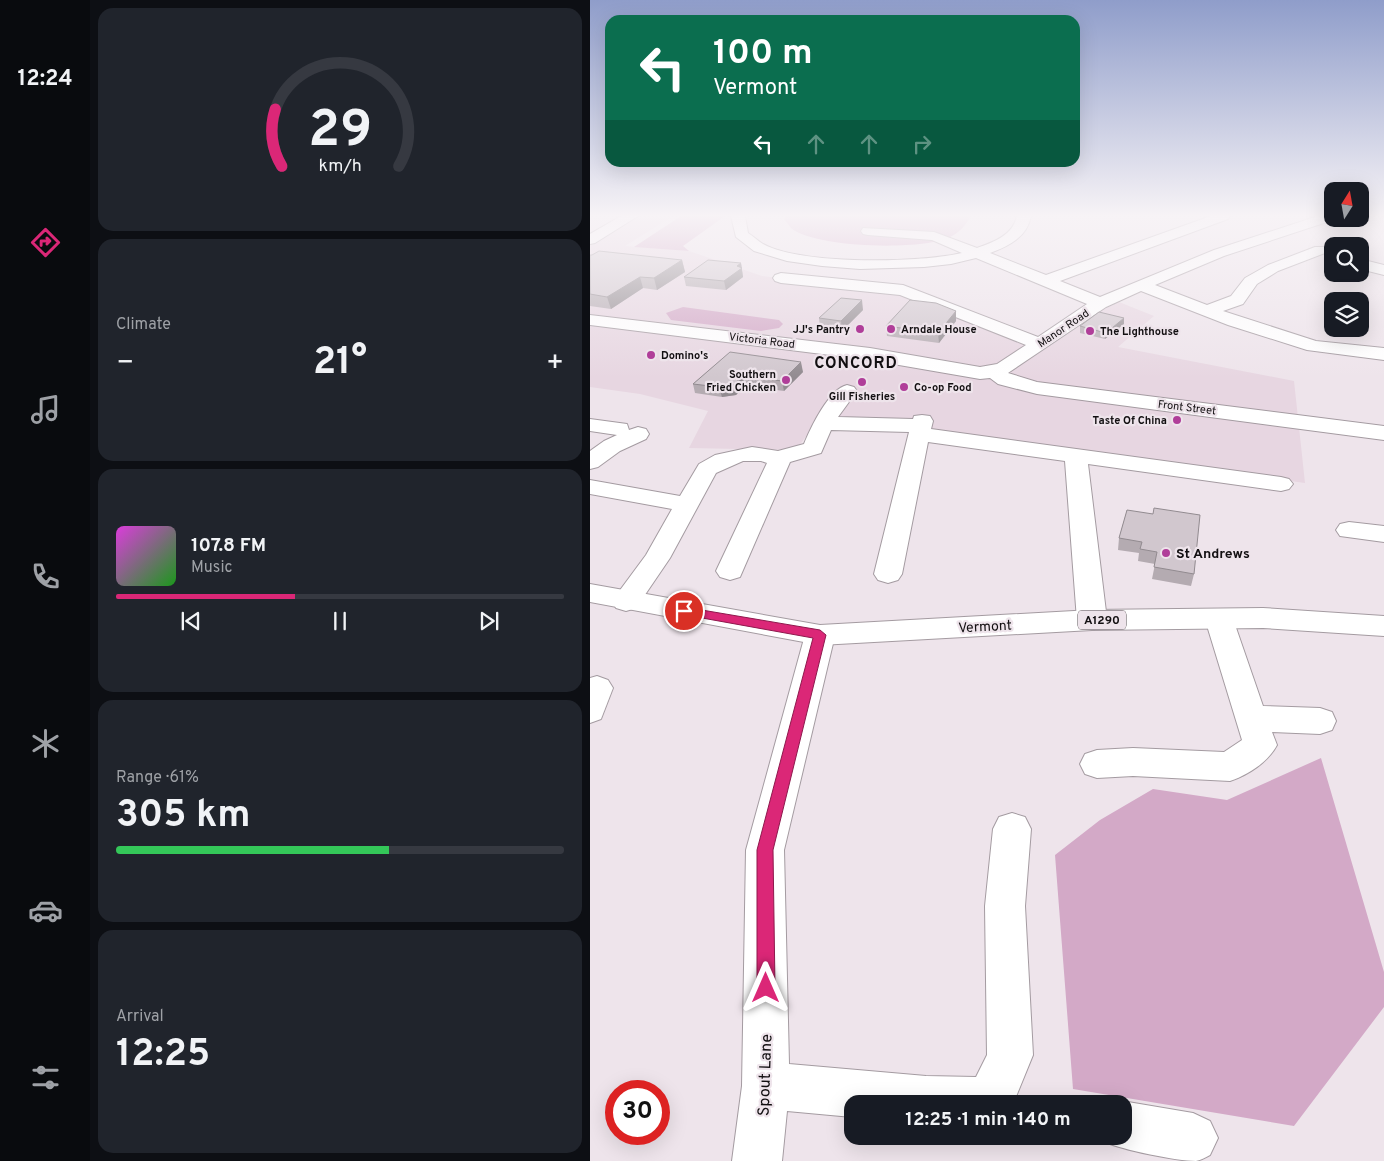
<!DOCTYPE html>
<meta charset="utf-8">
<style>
body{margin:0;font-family:Overpass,sans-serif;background:#20242c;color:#f1f3f6;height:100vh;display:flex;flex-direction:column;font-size:19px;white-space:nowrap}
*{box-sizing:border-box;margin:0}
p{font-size:16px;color:#9ea1a6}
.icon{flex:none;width:28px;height:28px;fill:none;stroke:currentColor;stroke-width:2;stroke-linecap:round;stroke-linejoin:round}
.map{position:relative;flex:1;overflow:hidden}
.details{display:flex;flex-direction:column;gap:8px;padding:8px;background:#0d0f14;width:500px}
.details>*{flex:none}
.hud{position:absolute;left:15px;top:15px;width:475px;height:152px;border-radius:15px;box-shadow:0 5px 20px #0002;background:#0b6e4f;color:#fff;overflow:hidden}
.needle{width:32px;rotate:11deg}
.buttons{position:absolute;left:734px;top:182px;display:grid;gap:10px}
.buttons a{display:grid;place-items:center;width:45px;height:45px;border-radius:10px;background:#171b24;box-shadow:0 5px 20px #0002;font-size:25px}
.speed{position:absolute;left:15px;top:1080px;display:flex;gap:10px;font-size:25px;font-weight:700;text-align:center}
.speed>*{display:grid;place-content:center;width:65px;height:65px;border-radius:50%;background:#171b24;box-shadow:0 5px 20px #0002;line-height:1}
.speed .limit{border:8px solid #d22;background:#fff;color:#111}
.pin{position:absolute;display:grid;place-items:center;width:42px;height:42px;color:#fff;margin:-21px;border:2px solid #fff;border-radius:50%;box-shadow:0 1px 5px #0007}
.me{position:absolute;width:55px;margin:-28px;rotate:0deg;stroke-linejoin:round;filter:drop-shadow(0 0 4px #0008)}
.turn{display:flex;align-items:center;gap:18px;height:105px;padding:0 25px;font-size:22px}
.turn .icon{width:65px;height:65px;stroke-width:2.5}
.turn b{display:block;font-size:35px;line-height:42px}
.lanes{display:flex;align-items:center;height:48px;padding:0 25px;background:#0003;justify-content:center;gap:25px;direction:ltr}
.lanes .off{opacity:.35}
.big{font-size:38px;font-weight:700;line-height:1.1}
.details .card{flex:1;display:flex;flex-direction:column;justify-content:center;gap:8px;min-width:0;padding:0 18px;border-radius:15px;background:#20242c}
.details .dial{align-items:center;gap:0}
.dial svg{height:130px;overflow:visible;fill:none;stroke:#363941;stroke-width:7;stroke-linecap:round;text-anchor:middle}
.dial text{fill:#f1f3f6;stroke:none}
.song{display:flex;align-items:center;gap:15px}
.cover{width:60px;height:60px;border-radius:8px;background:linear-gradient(135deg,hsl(300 70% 55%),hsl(120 70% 35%))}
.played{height:5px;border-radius:2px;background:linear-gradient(90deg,#db2777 40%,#363941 40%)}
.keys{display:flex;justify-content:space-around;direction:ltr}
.heat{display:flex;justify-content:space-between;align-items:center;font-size:28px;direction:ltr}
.charge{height:8px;border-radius:4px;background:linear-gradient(90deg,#34c759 61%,#363941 0)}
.trip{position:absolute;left:254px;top:1095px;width:288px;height:50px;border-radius:15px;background:#171b24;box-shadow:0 5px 20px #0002;font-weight:700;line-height:50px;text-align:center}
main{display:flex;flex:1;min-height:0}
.menu{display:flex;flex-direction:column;width:90px;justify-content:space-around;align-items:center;background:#090b0e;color:#9ea1a6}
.menu .icon{width:35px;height:35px}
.menu .current{color:#db2777}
.menu b{font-size:22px;color:#f1f3f6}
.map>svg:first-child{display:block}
</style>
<main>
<nav class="menu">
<b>12:24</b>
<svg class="icon current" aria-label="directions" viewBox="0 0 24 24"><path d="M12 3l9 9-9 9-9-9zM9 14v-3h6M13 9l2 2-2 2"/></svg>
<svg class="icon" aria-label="music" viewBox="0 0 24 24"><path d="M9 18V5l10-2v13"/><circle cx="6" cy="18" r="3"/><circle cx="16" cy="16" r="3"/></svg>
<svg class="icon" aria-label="phone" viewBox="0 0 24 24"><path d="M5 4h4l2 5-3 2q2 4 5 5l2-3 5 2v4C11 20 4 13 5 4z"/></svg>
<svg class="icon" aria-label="climate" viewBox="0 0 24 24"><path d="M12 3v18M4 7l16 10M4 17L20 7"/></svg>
<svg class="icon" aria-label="car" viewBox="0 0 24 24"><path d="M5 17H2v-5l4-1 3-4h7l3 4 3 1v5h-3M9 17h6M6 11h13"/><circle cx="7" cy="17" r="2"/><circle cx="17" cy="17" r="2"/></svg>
<svg class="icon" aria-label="filters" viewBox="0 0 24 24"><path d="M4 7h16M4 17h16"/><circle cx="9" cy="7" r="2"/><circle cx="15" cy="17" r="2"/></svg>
</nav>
<section class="details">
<div class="card dial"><svg viewBox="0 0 100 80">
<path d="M14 69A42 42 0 1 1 86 69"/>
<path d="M14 69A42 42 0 0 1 10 34" stroke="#db2777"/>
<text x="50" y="56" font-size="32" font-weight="700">29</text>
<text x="50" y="72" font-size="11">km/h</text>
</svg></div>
<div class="card"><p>Climate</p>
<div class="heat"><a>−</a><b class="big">21°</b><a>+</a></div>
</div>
<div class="card">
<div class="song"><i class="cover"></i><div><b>107.8 FM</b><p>Music</p></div></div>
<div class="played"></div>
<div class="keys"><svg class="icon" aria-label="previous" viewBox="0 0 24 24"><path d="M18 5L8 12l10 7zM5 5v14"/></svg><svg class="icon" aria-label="pause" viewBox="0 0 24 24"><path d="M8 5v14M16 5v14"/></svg><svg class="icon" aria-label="next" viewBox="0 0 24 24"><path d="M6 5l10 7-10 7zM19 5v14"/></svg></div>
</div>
<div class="card"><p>Range · 61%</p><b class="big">305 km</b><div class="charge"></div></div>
<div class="card"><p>Arrival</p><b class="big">12:25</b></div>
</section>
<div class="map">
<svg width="794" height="1161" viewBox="0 0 794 1161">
<rect width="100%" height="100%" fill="#eee4eb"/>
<!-- built -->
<path fill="#e7d6e1" d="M 29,216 L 83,216 L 35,246 L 99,251 L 172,276 L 305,292 L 441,344 L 529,302 L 564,316 L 528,347 L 704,381 L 715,483 L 319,428 L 228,420 L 206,450 L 99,448 L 118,411 L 50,394 L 0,387 L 0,233 Z"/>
<!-- green -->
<g fill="#d3a9c7">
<path d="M 91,216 L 135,216 L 93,246 L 99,251 L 44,247 Z"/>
<path d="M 196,216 L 381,216 C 376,225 369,233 360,237 C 332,251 225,248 201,228 C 199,225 196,222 194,219 Z"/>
<path d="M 93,307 L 189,320 L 193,324 L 189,328 L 171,331 L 81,320 L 76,313 Z"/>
<path d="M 731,758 L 794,972 L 794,1007 L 704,1126 L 483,1089 L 465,855 L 510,820 L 563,789 L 637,800 Z"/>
</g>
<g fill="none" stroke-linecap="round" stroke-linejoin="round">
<defs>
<g id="minor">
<path d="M 31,216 L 48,216 L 5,243 L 0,244 L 0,234 Z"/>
<path d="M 141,216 L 155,216 L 158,233 C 163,236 168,241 173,244 C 211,265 330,263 372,253 L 342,240 L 278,235 L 273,234 L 271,231 L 273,228 L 344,232 L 387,248 C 404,242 423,235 427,216 L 441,216 C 437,237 419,246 400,253 L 456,275 L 621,216 L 640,216 L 638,219 L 470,281 L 510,297 L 624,250 L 728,216 L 742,216 L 742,219 L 746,219 L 634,256 L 565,285 L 617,305 L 641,296 L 655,278 L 678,265 L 725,247 L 735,247 L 737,250 L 735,253 L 688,271 L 667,284 L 653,304 L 633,311 L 726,341 L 794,348 L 794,360 L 717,350 L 638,325 L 551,291 L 516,307 L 418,373 L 447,382 L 794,426 L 794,440 L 447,394 L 408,384 L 400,378 L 390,379 L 280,360 L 0,325 L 0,315 L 280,348 L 390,367 L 407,364 L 436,345 L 310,295 L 191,283 L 185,281 L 183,278 L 185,275 L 191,273 L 313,285 L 448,337 L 497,304 L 386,258 L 361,264 L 334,267 L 270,269 L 232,266 L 197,261 L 164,251 L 146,237 Z"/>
<path d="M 770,259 L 794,265 L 794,275 L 770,269 Z"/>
<path d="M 257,385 L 264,387 L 267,391 L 248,417 L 323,419 L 324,416 L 332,415 L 340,416 L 343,421 L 341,429 L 691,477 L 699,479 L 703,484 L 699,489 L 691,491 L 498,464 L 517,620 L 512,627 L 502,630 L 492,627 L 487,620 L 475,461 L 338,442 L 312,574 L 308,580 L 298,583 L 288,580 L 284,574 L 319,432 L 241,430 L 231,453 L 200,462 L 150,577 L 140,580 L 130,577 L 126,571 L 177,463 L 171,461 L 153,461 L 126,473 L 80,558 L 46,608 L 36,611 L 26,608 L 22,601 L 56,555 L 82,509 L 0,494 L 0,480 L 90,496 L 109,464 L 125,455 L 162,447 L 188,451 L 214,444 C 221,427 239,389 257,385 Z"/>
<path d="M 0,419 L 37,424 L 39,430 L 48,427 L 56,429 L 59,434 L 56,439 L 30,451 L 8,467 L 0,469 L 0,451 L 14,441 L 27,435 L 0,431 Z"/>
<path d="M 759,522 L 794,526 L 794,542 L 750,536 L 746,530 L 750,524 Z"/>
<path d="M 629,609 L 639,612 L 643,619 L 673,706 L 730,708 L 742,712 L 746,721 L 742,730 L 730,734 L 682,732 L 687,745 C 678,762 658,775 640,781 L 543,776 L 507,778 L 495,774 L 490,764 L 495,754 L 507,750 L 543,748 L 634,752 L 652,740 L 615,619 L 619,612 Z"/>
<path d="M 230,625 L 240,628 L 245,635 L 194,850 L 199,1064 L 336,1076 L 386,1077 L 397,1055 L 395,906 L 403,829 L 409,817 L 422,813 L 435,817 L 441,829 L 435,906 L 443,1055 L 423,1104 L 262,1104 L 262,1117 L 197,1111 L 192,1161 L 142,1161 L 152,1086 L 156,850 L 215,635 L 220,628 Z"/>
<path d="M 7,676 L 18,680 L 23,688 L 11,719 L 0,723 L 0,678 Z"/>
<path d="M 532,1101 L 603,1113 L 620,1121 L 628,1138 L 620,1155 C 616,1157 611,1160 606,1161 C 587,1161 533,1150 515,1142 L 512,1136 L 532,1136 L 532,1104 L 525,1104 Z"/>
</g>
<path id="major" d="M 0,584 L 230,625 L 502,610 L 673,608 L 794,616 L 794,636 L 673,628 L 502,630 L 230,645 L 0,602 Z"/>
</defs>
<!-- minor casing -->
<use href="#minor" stroke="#a49ba1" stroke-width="2"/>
<!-- major casing -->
<use href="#major" stroke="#a49ba1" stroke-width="2"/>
<!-- minor -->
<use href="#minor" fill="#fff" fill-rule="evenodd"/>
<!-- major -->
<use href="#major" fill="#fff" fill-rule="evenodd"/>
</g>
<!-- wall -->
<g fill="#b4abb1">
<path d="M 0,255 L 92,260 L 95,272 L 67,290 L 53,288 L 21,309 L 0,306 Z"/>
<path d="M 151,263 L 153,277 L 136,290 L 96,286 L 94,277 Z"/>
<path d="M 273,310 L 252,331 L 230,328 L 229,318 Z"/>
<path d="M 366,311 L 366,321 L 349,343 L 297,336 L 296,326 Z"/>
<path d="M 534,324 L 515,339 L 490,333 L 490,326 Z"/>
<path d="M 140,352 L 213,372 L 194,391 L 155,386 L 146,395 L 132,397 L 105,393 L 103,384 Z"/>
<path d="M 537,510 L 604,574 L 601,586 L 562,579 L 565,564 L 548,561 L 549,553 L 528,550 L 529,538 Z"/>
</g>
<!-- shaded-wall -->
<g fill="#928b90">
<path d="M 92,260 L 95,272 L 67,290 L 64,278 Z"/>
<path d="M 151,263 L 153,277 L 136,290 L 134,281 L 147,266 Z"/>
<path d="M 50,277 L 53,288 L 21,309 L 17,297 Z"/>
<path d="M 272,300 L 273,310 L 252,331 L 251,321 Z"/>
<path d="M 366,311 L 366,321 L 349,343 L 348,333 Z"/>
<path d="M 534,318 L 534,324 L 515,339 L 516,333 Z"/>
<path d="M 211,362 L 213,372 L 194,391 L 192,381 Z"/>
<path d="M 153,376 L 155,386 L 146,395 L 132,397 L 129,387 Z"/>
</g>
<!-- building -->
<g fill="#d1c7ce" stroke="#928b90">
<path d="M 9,251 L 92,260 L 64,278 L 50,277 L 17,297 L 0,294 L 0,255 L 2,255 Z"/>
<path d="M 118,260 L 151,263 L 147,266 L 152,268 L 134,281 L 94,277 Z"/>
<path d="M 251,298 L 272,300 L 251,321 L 229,318 Z"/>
<path d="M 320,300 L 346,303 L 366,311 L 348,333 L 296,326 Z"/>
<path d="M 509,312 L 534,318 L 516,333 L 490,326 Z"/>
<path d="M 140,352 L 211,362 L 192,381 L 153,376 L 143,385 L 129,387 L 103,384 Z"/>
<path d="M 564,508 L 610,515 L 604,574 L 564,567 L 567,552 L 550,549 L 552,542 L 529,538 L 537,510 L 563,514 Z"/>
</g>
<!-- sky -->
<linearGradient id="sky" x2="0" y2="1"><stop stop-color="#8f9dca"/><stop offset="0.57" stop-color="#f7f3f6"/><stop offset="1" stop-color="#f7f3f6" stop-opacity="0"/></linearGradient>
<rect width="794" height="378" fill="url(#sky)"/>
<!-- route -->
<path fill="#db2777" stroke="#8e194d" d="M 94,607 L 230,630 L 236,635 L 183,850 L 185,988 L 182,994 L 176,997 L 169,994 L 167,988 L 167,850 L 223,638 L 90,614 L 88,611 L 90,608 Z"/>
<!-- markers -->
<g fill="#b03e99" stroke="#eee4eb" stroke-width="2">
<circle cx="270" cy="329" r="5"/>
<circle cx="301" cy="329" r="5"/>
<circle cx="500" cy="331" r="5"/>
<circle cx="61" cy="355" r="5"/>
<circle cx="196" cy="380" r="5"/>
<circle cx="272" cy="382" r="5"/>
<circle cx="314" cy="387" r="5"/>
<circle cx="587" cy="420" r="5"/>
<circle cx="576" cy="553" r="5"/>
</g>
<g text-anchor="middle" stroke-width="4.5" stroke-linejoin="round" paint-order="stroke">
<!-- far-street labels -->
<g font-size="11" fill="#120f11" stroke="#eee4eb">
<text transform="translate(473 328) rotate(-34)" y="4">Manor Road</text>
<text transform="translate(172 340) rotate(7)" y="4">Victoria Road</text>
<text transform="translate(597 407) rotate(7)" y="4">Front Street</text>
</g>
<!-- far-poi labels -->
<g font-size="11" font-weight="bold" fill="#120f11" stroke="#eee4eb" text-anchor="start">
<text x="260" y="333" text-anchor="end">JJ's Pantry</text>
<text x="311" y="333">Arndale House</text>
<text x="510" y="335">The Lighthouse</text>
<text x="71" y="359">Domino's</text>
<text x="186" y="378" text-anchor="end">Southern<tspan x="186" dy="13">Fried Chicken</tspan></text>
<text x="324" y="391">Co-op Food</text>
<text x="272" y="400" text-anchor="middle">Gill Fisheries</text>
<text x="577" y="424" text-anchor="end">Taste Of China</text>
</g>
<!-- shield labels -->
<rect fill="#eee4eb" stroke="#544f52" stroke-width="1" x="488" y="610.5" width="48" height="19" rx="4"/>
<g font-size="12" font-weight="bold" fill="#120f11">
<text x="512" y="624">A1290</text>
</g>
<!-- poi labels -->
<g font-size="14" font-weight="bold" fill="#120f11" stroke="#eee4eb" text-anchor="start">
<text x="586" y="558">St Andrews</text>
</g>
<!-- street labels -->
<g font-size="14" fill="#120f11" stroke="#eee4eb">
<text transform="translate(395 626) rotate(-3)" y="5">Vermont</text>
</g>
<!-- far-district labels -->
<g font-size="16" font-weight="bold" letter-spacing="1" fill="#120f11" stroke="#eee4eb">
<text x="266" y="368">CONCORD</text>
</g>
<!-- near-street labels -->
<g font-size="16" fill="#120f11" stroke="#eee4eb">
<text transform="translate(174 1075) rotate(-88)" y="6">Spout Lane</text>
</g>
</g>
</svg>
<div class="buttons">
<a><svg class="needle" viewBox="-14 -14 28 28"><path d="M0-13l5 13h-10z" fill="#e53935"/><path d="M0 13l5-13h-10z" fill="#9ea1a6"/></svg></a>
<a><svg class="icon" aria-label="search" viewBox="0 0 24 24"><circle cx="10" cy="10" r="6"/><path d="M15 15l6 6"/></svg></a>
<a><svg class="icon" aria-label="layers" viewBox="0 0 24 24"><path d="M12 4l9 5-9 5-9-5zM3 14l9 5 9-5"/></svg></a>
</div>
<div class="speed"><div class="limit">30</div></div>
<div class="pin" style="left:94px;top:611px;background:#d93025"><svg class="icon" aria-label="arrive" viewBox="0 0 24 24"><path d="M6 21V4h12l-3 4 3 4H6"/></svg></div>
<svg class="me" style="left:176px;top:988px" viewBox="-20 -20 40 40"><path d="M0-17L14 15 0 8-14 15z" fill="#db2777" stroke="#fff" stroke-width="4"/></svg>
<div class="trip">12:25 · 1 min · 140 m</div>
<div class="hud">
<div class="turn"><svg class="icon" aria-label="left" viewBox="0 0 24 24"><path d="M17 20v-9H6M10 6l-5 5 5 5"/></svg><div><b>100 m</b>Vermont</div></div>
<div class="lanes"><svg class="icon" aria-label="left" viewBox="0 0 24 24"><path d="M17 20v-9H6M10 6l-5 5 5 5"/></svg><svg class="icon off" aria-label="ahead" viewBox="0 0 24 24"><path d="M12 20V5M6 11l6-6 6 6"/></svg><svg class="icon off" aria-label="ahead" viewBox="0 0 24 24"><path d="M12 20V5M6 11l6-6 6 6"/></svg><svg class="icon off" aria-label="right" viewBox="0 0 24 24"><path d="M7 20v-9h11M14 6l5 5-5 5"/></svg></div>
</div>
</div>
</main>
